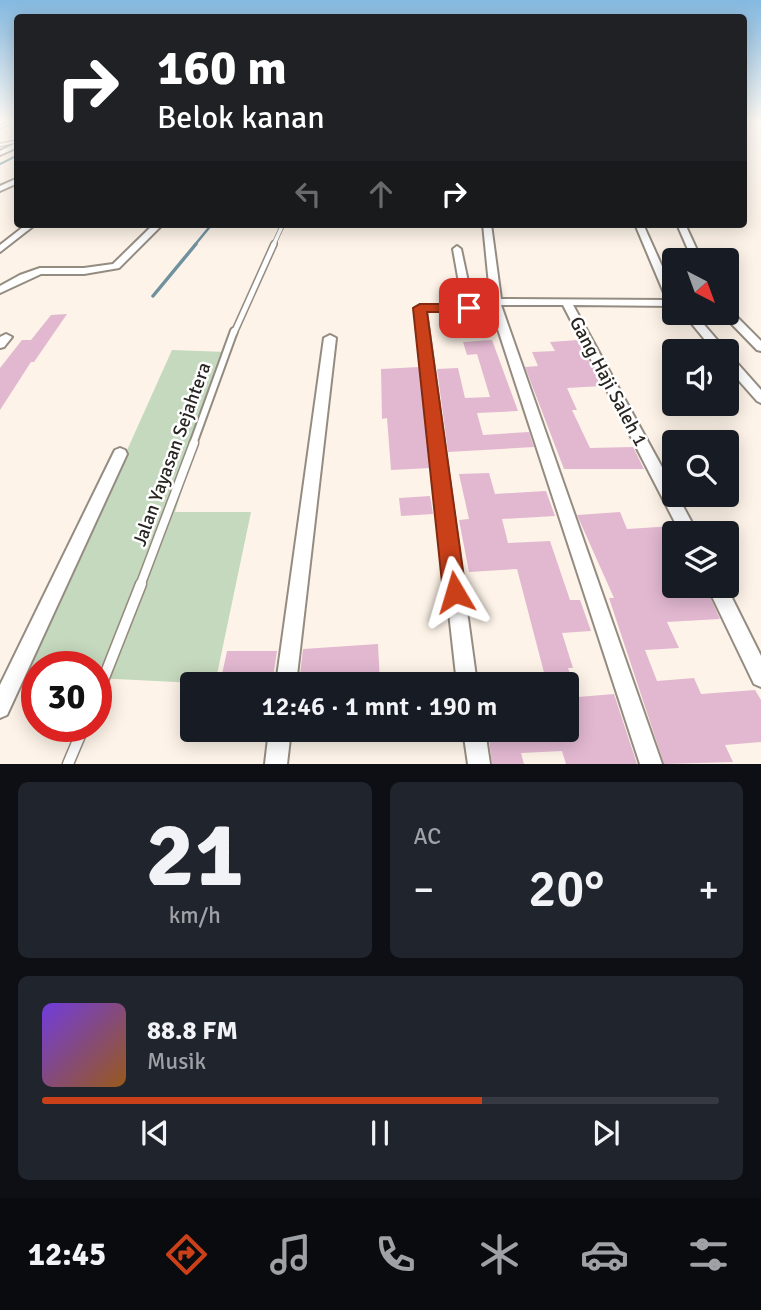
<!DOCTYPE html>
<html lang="id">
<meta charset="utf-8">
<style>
body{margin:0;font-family:Signika,sans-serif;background:#20242c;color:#f1f3f6;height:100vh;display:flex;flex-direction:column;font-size:26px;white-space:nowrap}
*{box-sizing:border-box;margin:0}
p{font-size:23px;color:#9ea1a6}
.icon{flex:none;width:38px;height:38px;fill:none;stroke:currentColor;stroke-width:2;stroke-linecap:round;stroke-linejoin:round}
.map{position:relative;height:764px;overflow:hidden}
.details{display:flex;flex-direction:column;gap:18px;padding:18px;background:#0d0f14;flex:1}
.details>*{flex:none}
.top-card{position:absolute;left:14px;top:14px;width:733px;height:214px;border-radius:7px;box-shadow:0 4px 18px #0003;background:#202124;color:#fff;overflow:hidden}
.needle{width:46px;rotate:139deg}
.buttons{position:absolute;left:662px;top:248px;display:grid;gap:14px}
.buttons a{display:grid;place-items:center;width:77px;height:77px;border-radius:7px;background:#171b24;box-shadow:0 4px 18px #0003;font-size:35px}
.speed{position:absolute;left:21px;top:651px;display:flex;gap:14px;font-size:35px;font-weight:700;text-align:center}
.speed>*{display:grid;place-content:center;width:91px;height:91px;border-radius:50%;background:#171b24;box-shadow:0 4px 18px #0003;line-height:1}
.speed .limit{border:10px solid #d22;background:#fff;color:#111}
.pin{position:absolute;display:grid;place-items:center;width:60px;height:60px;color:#fff;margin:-30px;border-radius:14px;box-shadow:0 4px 10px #0006}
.me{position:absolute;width:77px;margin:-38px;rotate:353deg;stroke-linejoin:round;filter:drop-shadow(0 0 5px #0008)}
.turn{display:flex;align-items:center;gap:24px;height:147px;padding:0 28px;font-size:32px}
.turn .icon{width:91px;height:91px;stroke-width:2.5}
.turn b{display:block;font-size:49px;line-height:60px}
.lanes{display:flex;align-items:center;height:66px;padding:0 28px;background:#0003;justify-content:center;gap:35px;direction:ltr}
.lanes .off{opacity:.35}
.big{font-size:52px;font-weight:600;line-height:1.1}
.details .widget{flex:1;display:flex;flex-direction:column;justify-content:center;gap:10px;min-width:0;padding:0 24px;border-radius:10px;background:#20242c}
.details .dial{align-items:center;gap:0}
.dial b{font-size:91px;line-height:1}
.song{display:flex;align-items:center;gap:21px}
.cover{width:84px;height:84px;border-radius:10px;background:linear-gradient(135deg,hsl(260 70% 55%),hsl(30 70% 35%))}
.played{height:7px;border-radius:4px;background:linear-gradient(90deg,#c94019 65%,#363941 65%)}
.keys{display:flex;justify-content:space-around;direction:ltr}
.heat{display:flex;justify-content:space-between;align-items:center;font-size:38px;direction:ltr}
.details .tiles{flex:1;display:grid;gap:18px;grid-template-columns:1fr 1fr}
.widget:last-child{grid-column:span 2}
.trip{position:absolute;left:180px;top:672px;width:399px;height:70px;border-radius:7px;background:#171b24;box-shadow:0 4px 18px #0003;font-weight:600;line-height:70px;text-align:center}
.tabs{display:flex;height:112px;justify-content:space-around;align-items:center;background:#090b0e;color:#9ea1a6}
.tabs .icon{width:49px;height:49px}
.tabs .selected{color:#c94019}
.tabs b{font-size:32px;color:#f1f3f6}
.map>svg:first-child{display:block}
</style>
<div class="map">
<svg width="761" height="764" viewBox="0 0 761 764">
<rect width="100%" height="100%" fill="#fdf3e8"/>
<!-- green -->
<path fill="#c5d9be" d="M 172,350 L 226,352 L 175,512 L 251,512 L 215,684 L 96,678 L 96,667 L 37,667 L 37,674 L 27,673 Z"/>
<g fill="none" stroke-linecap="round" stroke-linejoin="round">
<!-- stream-far2 -->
<path stroke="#70929f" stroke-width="2" d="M 0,164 L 18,155"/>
<!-- stream-far1 -->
<path stroke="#70929f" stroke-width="2.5" d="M 194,246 L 212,224"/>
<!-- stream -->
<path stroke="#70929f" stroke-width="3.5" d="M 153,296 L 196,244"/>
</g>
<!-- building -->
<g fill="#e2b8d1">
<path d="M 67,314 L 34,362 L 31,362 L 0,410 L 0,368 L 22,340 L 31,340 L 51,315 Z"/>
<path d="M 492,340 L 518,411 L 477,413 L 483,435 L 529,432 L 534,447 L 448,452 L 437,369 L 458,368 L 465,398 L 490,397 L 477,354 L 467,355 L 463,342 Z"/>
<path d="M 578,340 L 602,386 L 567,388 L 577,410 L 572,410 L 590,448 L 633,447 L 644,469 L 564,469 L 525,367 L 538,366 L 532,352 L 555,351 L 550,342 Z"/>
<path d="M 419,367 L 430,468 L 391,470 L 387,418 L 382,419 L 381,369 Z"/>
<path d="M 489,473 L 495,494 L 546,491 L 555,516 L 502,519 L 508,543 L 550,541 L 570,600 L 580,600 L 591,631 L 562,633 L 573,668 L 568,668 L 578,697 L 614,694 L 637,764 L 566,764 L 562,751 L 521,753 L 524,764 L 492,764 L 488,730 L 567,730 L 567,684 L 547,684 L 517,569 L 469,572 L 459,520 L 469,519 L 459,474 Z"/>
<path d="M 430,496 L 433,514 L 401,516 L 399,498 Z"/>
<path d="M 620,512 L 627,529 L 674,526 L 674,587 L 705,586 L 720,619 L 667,622 L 679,648 L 645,650 L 657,681 L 694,678 L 701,694 L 755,690 L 761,700 L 761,742 L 725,745 L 733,762 L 664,764 L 609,598 L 614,598 L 577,515 Z"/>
<path d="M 378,644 L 380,684 L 299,684 L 303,649 Z"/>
<path d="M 227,651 L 277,651 L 272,684 L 220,684 Z"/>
<path d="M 293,730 L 330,730 L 330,738 L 293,741 Z"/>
</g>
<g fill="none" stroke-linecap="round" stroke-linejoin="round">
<defs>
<g id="lane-far5">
<path d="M 0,127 L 14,121"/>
<path d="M 0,145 L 18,141"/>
</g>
<path id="lane-far4" d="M 273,246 L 283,224"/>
<path id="lane-far3" d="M 234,333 L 274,244"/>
<path id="lane-far2" d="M 193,444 L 234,331"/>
<path id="lane-far1" d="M 140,586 L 194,443"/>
<g id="lane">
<path d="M 96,698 L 141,584"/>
<path d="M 68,764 L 84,726"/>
</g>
<g id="street">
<path d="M 18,142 L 18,147 L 0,155 L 0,151 Z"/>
<path d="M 18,178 L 18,183 L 0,191 L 0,186 Z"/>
<path d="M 27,224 L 36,224 L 0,252 L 0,245 Z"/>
<path d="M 154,224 L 163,224 L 119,268 L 84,274 L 41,274 L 0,293 L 0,286 L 20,275 L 40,268 L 84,268 L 113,264 Z"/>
<path d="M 483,224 L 491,224 L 501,299 L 667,300 L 635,224 L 643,224 L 674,293 L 674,306 L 573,305 L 674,489 L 674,495 L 677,495 L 698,534 L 681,534 L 563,305 L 501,305 L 662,764 L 640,764 L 492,311 L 426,311 L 477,684 L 457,684 L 415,308 L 420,305 L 463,305 L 453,249 L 457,246 L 461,249 L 473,305 L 491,305 Z"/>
<path d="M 677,224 L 685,224 L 702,261 L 693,261 Z"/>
<path d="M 726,309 L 730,310 L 761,341 L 761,351 L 757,350 L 722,314 L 726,313 Z"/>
<path d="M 683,313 L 694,313 L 725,349 L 727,352 L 726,353 L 715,352 Z"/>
<path d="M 6,334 L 12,337 L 4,347 L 0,348 L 0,337 Z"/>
<path d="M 330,335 L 336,338 L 296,684 L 276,684 L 324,338 Z"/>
<path d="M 726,354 L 730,355 L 761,390 L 761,403 L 757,401 L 726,366 Z"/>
<path d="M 120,448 L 125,450 L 127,454 L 7,715 L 0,718 L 0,685 L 113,454 L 115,450 Z"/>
<path d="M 707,586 L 726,586 L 761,656 L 761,687 L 754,684 Z"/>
<path d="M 269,730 L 291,730 L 287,764 L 265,764 Z"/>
<path d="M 463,730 L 485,730 L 490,764 L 468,764 Z"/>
</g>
</defs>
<!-- lane-far5 casing -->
<use href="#lane-far5" stroke="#958c81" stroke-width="4.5"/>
<!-- lane-far4 casing -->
<use href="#lane-far4" stroke="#958c81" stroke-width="5"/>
<!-- lane-far3 casing -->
<use href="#lane-far3" stroke="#958c81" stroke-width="8"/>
<!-- lane-far2 casing -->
<use href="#lane-far2" stroke="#958c81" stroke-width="10"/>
<!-- lane-far1 casing -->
<use href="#lane-far1" stroke="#958c81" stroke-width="11"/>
<!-- lane casing -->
<use href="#lane" stroke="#958c81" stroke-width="13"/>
<!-- street casing -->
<use href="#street" stroke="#958c81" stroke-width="4"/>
<!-- lane-far5 -->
<use href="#lane-far5" stroke="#fff" stroke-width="2.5"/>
<!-- lane-far4 -->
<use href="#lane-far4" stroke="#fff" stroke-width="3.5"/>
<!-- lane-far3 -->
<use href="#lane-far3" stroke="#fff" stroke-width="5"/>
<!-- lane-far2 -->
<use href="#lane-far2" stroke="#fff" stroke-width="6"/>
<!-- lane-far1 -->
<use href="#lane-far1" stroke="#fff" stroke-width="8"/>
<!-- lane -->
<use href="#lane" stroke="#fff" stroke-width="10"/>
<!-- street -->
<use href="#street" fill="#fff" fill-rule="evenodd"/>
</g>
<!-- sky -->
<linearGradient id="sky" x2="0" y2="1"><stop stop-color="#84b9e0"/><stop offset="0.53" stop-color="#fefaf5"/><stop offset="1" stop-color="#fefaf5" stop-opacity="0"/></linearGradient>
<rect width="761" height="228" fill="url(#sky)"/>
<!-- route -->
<path fill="#c94019" stroke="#832a10" stroke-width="2" d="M 420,304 L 469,304 L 476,308 L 469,312 L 427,312 L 466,592 L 463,600 L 455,604 L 446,600 L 443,592 L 413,308 Z"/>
<g text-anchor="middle" stroke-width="5" stroke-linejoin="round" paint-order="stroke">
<!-- street labels -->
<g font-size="19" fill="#292622" stroke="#fff">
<text transform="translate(609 381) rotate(62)" y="7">Gang Haji Saleh 1</text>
<text transform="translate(171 454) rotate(-70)" y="7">Jalan Yayasan Sejahtera</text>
</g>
</g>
</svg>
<div class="buttons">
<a><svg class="needle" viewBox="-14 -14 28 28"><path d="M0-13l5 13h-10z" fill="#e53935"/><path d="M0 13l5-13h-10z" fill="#9ea1a6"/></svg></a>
<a><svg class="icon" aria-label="sound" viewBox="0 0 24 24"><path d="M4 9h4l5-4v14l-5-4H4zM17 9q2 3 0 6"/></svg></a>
<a><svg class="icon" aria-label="search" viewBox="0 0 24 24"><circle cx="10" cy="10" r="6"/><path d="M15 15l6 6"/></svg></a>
<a><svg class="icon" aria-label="layers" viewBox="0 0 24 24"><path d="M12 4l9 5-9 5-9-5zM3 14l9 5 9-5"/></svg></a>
</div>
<div class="speed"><div class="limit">30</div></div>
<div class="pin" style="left:469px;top:308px;background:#d93025"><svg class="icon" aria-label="arrive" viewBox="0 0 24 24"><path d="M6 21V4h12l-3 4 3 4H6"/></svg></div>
<svg class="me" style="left:455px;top:592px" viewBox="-20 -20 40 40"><path d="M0-17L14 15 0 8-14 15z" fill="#c94019" stroke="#fff" stroke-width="4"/></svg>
<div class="trip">12:46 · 1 mnt · 190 m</div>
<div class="top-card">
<div class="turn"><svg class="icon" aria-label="right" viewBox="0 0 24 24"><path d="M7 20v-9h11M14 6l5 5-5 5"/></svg><div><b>160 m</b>Belok kanan</div></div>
<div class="lanes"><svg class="icon off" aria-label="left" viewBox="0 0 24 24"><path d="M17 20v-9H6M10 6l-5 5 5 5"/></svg><svg class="icon off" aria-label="ahead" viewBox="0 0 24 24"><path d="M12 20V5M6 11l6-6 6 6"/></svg><svg class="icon" aria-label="right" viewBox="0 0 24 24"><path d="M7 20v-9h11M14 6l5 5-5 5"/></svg></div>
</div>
</div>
<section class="details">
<div class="tiles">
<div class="widget dial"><b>21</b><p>km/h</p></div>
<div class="widget"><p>AC</p>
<div class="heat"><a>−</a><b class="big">20°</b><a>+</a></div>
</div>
<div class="widget">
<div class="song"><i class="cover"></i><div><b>88.8 FM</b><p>Musik</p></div></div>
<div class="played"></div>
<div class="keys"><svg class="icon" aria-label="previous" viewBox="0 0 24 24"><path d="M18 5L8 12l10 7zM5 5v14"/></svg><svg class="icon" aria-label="pause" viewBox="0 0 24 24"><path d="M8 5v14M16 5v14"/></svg><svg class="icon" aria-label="next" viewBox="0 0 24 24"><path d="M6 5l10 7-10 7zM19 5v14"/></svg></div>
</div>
</div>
</section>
<nav class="tabs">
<b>12:45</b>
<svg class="icon selected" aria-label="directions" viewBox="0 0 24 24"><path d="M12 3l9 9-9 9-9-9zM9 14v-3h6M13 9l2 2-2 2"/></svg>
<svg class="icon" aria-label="music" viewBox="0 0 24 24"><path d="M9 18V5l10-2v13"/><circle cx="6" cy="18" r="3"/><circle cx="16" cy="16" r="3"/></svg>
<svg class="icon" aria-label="phone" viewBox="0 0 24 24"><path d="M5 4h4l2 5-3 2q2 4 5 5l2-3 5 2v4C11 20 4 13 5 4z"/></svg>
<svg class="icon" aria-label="climate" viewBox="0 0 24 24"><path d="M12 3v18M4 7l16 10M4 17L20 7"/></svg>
<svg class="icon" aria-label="car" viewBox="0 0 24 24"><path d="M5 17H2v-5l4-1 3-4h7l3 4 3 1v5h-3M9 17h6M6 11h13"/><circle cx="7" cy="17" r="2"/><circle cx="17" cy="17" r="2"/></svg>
<svg class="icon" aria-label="filters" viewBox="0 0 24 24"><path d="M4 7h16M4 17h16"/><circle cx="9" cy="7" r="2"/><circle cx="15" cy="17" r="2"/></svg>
</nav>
